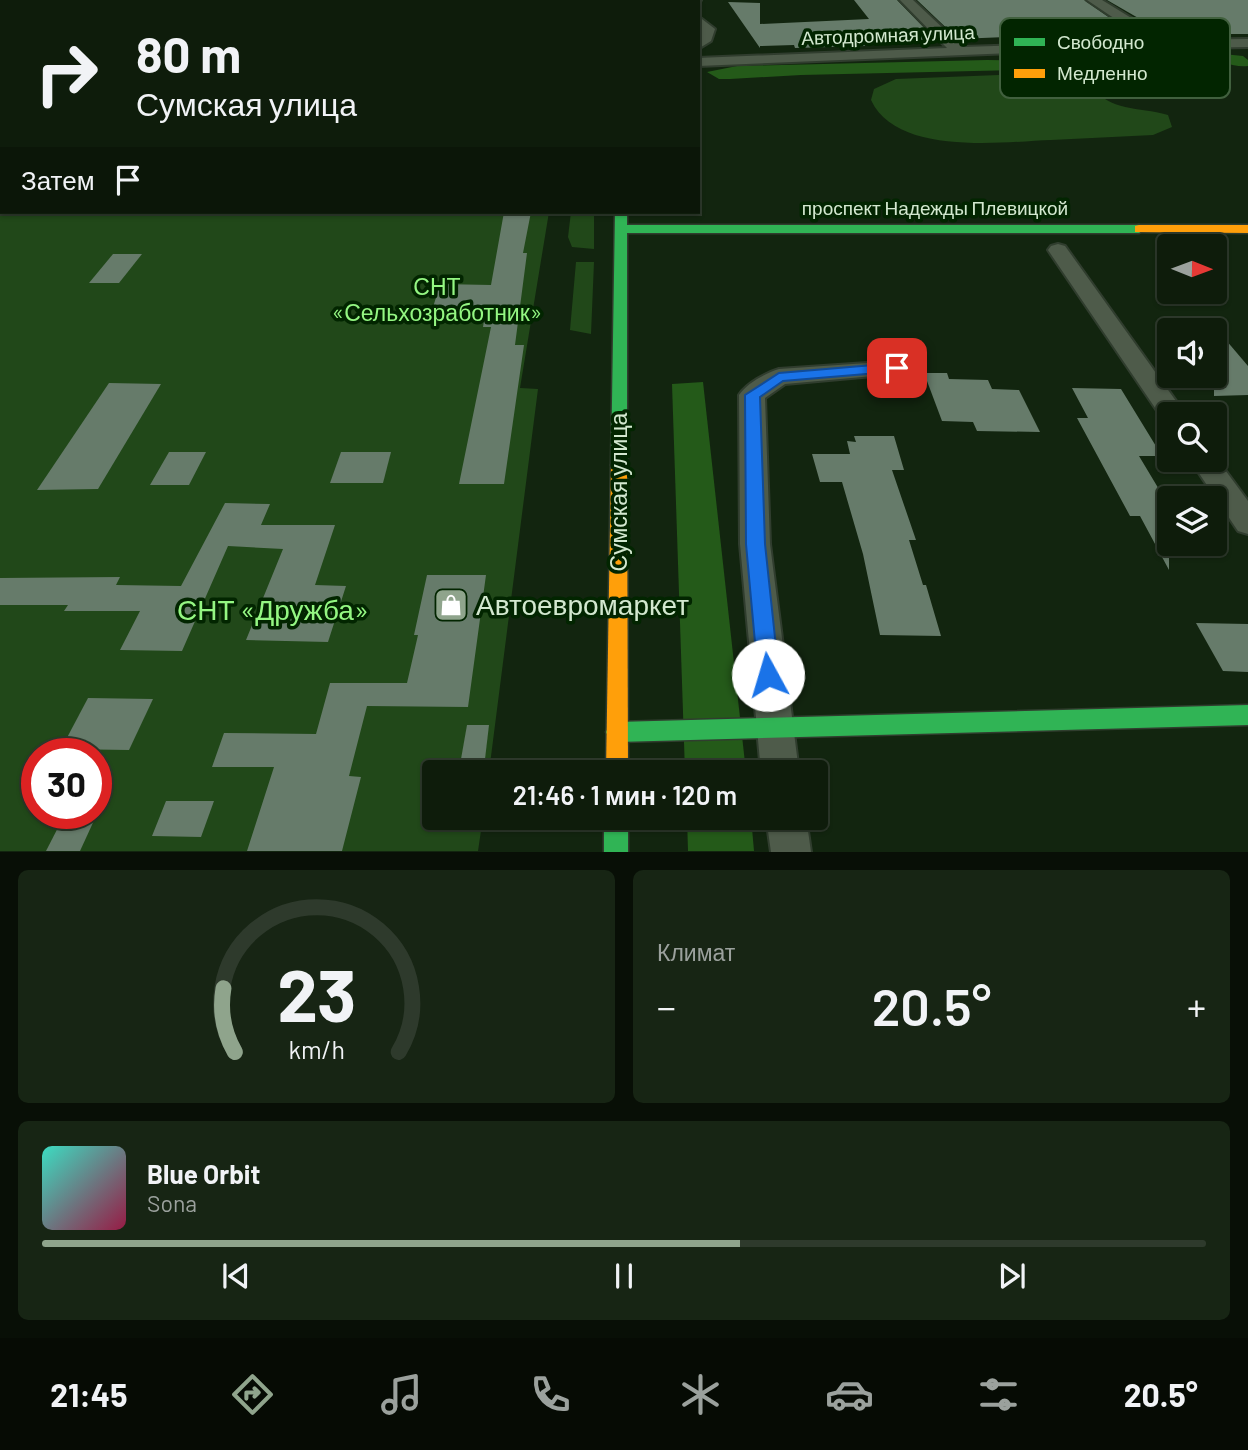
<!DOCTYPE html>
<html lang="ru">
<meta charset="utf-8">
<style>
body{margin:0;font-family:Barlow,sans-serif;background:#172514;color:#f1f3f6;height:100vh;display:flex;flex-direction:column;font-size:26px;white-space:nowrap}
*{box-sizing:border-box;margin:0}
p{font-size:23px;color:#9ba19d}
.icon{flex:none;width:38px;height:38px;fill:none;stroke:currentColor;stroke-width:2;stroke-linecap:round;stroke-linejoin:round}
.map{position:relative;height:852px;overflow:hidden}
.details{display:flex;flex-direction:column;gap:18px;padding:18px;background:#080f06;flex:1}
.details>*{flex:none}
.banner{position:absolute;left:0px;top:0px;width:700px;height:214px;box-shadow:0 2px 5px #0004,0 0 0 2px #2e3a2c;background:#0e1c0b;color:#f1f3f6;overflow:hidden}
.needle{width:46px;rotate:91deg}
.tools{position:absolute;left:1157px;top:234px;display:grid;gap:14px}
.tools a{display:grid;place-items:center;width:70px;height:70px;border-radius:7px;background:#0e1c0b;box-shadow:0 2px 5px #0004,0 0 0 2px #2e3a2c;font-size:35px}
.speed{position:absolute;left:21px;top:738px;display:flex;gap:14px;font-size:35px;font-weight:700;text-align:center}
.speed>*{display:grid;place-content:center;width:91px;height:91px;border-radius:50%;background:#0e1c0b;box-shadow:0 2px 5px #0004,0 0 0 2px #2e3a2c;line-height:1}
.speed .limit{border:10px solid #d22;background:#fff;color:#111}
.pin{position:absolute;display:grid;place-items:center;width:60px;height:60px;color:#fff;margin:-30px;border-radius:14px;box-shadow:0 4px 10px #0006}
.me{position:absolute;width:77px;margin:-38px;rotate:354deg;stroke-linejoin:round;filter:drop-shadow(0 0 5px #0008)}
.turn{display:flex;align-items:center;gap:24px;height:147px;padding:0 21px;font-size:32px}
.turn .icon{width:91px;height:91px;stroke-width:2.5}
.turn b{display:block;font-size:49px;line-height:60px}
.then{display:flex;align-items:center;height:66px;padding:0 21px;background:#0003;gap:14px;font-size:26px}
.big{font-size:52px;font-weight:600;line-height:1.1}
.details .widget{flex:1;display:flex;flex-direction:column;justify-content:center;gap:10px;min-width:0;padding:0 24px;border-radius:10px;background:#172514}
.details .dial{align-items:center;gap:0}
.dial svg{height:182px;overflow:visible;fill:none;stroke:#2e3a2c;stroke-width:7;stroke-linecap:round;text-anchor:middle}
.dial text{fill:#f1f3f6;stroke:none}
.song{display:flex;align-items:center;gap:21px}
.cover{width:84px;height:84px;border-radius:10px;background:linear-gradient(135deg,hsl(170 70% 55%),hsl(340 70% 35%))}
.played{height:7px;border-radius:4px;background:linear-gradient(90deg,#8fa48c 60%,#2e3a2c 60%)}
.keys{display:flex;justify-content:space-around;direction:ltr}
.heat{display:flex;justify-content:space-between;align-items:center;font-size:38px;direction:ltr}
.details .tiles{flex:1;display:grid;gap:18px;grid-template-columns:1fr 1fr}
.widget:last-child{grid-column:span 2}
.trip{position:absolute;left:422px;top:760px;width:406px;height:70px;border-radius:7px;background:#0e1c0b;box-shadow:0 2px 5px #0004,0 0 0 2px #2e3a2c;font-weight:600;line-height:70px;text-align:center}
.tab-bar{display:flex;height:112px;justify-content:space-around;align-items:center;background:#060b04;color:#9ba19d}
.tab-bar .icon{width:49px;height:49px}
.tab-bar .current{color:#8fa48c}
.tab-bar b{font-size:32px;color:#f1f3f6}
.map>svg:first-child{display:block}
</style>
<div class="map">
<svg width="1248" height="852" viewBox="0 0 1248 852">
<rect width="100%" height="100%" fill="#12250f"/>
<!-- green -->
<g fill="#214819" fill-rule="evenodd">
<path d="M 0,0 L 363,0 L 2,2 L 2,212 L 549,212 L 520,388 L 538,389 L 489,772 L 434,772 L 434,817 L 483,817 L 478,851 L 0,851 ZM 37,754 L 96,754 L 96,814 L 37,814 Z"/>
<path d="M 1101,71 L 1124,75 L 1141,84 L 1094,81 L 1088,84 C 1112,113 1137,106 1168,115 L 1172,127 L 1153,135 C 1119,137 1085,138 1051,140 C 1001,142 897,156 871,100 L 874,89 L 896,79 Z"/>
<path d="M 571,212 L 594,212 L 594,249 L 572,247 L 568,237 Z"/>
<path d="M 576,262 L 594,262 L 591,334 L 570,330 Z"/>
</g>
<!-- forest -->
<g fill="#245a19">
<path d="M 1203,52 L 1243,56 L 1248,60 L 1248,66 C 1231,68 1219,58 1203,60 L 1204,65 L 1185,66 L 801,75 L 730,79 L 719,79 L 707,72 L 737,66 L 987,60 L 1060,61 C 1086,48 1145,61 1176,61 L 1185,60 L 1182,56 L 1203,55 Z"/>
<path d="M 703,382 L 746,772 L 685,772 L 672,384 Z"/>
<path d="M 687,817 L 751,817 L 754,851 L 688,851 Z"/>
</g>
<!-- building -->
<g fill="#667b6a">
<path d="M 854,0 L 897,0 L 935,39 L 863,43 L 865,46 L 795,48 L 794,45 L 760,46 L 760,48 L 728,2 L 760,3 L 760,24 L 869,19 Z"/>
<path d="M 917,0 L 1084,0 L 1130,32 L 958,39 Z"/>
<path d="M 1107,0 L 1248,0 L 1248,34 L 1166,34 Z"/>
<path d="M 504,212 L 531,212 L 523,253 L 527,253 L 515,345 L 524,345 L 504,484 L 459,484 L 491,327 L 483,327 L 485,314 L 431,314 L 440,284 L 491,285 Z"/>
<path d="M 113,254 L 142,254 L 119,283 L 89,283 Z"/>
<path d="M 1214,326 L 1248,366 L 1248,395 L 1214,396 Z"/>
<path d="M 924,373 L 947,373 L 949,379 L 988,380 L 992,389 L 1019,390 L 1040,432 L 977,431 L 973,422 L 942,421 Z"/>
<path d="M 109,383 L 161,384 L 98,489 L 37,490 Z"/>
<path d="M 1072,388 L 1121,389 L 1162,456 L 1139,456 L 1169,506 L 1169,570 L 1140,516 L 1130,516 L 1077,418 L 1088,418 Z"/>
<path d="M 854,436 L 894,436 L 904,470 L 892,470 L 916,540 L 909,540 L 923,585 L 926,585 L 941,636 L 880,635 L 863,554 L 842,482 L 820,482 L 812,454 L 850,454 L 847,441 L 856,442 Z"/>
<path d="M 169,452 L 206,452 L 189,485 L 150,485 Z"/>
<path d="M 341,452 L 391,452 L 383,483 L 330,483 Z"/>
<path d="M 225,503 L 270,504 L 261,525 L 335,525 L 315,585 L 346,586 L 328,642 L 246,640 L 283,549 L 228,546 L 182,651 L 120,650 L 140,611 L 64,611 L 68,605 L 0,605 L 0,578 L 120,577 L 116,585 L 181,586 Z"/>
<path d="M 427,575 L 486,575 L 468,707 L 367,706 L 349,776 L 361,777 L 342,851 L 247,851 L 274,767 L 212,767 L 224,733 L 316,734 L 330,683 L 407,683 L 418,635 L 414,635 Z"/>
<path d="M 1196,623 L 1248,624 L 1248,672 L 1223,671 Z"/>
<path d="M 88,698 L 153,699 L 129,750 L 61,749 Z"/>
<path d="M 467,725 L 489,725 L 485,759 L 461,759 Z"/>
<path d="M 166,801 L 214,801 L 201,837 L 152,836 Z"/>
<path d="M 65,814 L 97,814 L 80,851 L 46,851 Z"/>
</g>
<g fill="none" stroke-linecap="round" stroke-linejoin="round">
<defs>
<g id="street">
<path d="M 688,0 L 701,0 L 698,4 L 687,2 Z"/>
<path d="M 900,0 L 913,0 L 963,47 L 1148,41 L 1087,0 L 1102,0 L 1167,40 L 1248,39 L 1248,47 L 1085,50 L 698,66 L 698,58 L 947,48 Z"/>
<path d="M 698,16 L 715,29 L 711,41 L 698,49 L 701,30 L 698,27 Z"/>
<path d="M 1058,244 L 1065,246 L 1186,415 L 1169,415 L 1169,422 L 1164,421 L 1048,250 L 1051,246 Z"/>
<path d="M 897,361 L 906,363 L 909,368 L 906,373 L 785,384 L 765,398 L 770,544 L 799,772 L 761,772 L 740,544 L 739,395 C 747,383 766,373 779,369 Z"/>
<path d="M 1214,455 L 1248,501 L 1248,534 L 1238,531 L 1190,460 L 1214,460 Z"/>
<path d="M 766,817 L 806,817 L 811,852 L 771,852 Z"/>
</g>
<g id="fast">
<path d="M 615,212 L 627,212 L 627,225 L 1139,225 L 1145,229 L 1139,233 L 627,233 L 627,465 L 619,471 L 611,465 Z"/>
<path d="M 1248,705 L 1248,725 L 617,742 L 609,739 L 606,732 L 609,725 L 617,722 Z"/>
<rect x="604" y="817" width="24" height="35"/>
</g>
<g id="slow">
<path d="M 633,0 L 641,0 L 632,2 Z"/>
<path d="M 1139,225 L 1248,225 L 1248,233 L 1135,232 L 1135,226 Z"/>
<path d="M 619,459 L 627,465 L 628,772 L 606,772 L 611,465 Z"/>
</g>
</defs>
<!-- street casing -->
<use href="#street" stroke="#303d2e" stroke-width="4"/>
<!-- fast casing -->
<use href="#fast" stroke="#303d2e" stroke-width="3"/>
<!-- slow casing -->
<use href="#slow" stroke="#303d2e" stroke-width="3"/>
<!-- street -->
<use href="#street" fill="#4e5b4a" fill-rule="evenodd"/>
<!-- fast -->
<use href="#fast" fill="#30b455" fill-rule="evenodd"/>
<!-- slow -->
<use href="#slow" fill="#ff9f0a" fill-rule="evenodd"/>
</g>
<!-- route -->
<path fill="#1a73e8" stroke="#114b97" stroke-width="2" d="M 897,363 L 902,364 L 905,368 L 902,371 L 783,381 L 760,397 L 765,544 L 779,675 L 776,681 L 768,684 L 761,681 L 758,675 L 746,544 L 745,395 L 779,373 Z"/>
<!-- icons -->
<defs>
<symbol id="shop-square" viewBox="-11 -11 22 22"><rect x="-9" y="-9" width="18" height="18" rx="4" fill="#8fa48c" stroke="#022500"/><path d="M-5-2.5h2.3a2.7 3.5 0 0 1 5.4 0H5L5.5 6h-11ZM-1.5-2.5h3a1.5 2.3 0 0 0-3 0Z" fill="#fff"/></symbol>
</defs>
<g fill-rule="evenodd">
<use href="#shop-square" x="432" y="586" width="38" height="38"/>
</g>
<g text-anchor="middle" stroke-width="7" stroke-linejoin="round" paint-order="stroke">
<!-- far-street labels -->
<g font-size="19" fill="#d3e8cf" stroke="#022500">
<text transform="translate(888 35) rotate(-2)" y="7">Автодромная улица</text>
<text x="935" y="215">проспект Надежды Плевицкой</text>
</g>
<!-- park labels -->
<g font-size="23" fill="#94f782" stroke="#022500">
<text x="437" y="295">СНТ<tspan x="437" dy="26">«Сельхозработник»</tspan></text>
</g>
<!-- street labels -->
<g font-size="23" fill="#d3e8cf" stroke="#022500">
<text transform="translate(619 492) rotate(-90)" y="8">Сумская улица</text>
</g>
<!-- near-poi labels -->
<g font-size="28" fill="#d3e8cf" stroke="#022500" text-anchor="start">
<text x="476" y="615">Автоевромаркет</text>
</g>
<!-- near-park labels -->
<g font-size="28" fill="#94f782" stroke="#022500">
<text x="273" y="620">СНТ «Дружба»</text>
</g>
</g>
<!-- legend -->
<rect x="1000" y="18" width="230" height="80" rx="10" fill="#022500" stroke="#41603e" stroke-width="2"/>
<rect x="1014" y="38" width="31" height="8" fill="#30b455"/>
<rect x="1014" y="69" width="31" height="9" fill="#ff9f0a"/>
<g font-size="19" fill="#d3e8cf">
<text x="1057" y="49">Свободно</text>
<text x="1057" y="80">Медленно</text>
</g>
</svg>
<div class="tools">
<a><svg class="needle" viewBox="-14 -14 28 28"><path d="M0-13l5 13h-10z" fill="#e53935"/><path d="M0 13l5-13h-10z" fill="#9ba19d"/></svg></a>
<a><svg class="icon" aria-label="sound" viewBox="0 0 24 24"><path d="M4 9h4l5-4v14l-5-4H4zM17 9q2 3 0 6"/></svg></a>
<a><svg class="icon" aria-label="search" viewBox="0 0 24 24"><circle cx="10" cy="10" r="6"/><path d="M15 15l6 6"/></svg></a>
<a><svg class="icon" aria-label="layers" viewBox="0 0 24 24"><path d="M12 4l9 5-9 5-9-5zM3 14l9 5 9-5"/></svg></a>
</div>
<div class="speed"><div class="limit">30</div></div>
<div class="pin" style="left:897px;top:368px;background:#d93025"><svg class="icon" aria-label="arrive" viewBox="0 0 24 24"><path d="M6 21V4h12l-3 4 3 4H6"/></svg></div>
<svg class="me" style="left:768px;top:675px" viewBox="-20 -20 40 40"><circle r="19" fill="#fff"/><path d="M0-13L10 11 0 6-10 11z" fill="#1a73e8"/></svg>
<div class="trip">21:46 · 1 мин · 120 m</div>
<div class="banner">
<div class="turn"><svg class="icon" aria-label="right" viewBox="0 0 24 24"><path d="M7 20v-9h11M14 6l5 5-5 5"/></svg><div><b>80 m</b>Сумская улица</div></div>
<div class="then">Затем<svg class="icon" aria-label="arrive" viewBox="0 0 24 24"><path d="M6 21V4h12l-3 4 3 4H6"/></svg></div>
</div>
</div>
<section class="details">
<div class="tiles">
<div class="widget dial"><svg viewBox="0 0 100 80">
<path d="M14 69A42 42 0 1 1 86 69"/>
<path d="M14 69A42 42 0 0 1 9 41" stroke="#8fa48c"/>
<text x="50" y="56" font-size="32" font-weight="700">23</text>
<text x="50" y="72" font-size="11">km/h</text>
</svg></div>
<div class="widget"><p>Климат</p>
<div class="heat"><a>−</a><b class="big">20.5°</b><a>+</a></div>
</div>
<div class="widget">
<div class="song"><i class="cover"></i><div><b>Blue Orbit</b><p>Sona</p></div></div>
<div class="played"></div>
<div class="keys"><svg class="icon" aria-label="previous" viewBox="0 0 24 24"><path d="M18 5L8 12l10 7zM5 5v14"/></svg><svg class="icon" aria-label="pause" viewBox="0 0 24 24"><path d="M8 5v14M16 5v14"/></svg><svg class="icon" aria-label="next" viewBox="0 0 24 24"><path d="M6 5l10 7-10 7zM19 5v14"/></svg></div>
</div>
</div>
</section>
<nav class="tab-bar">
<b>21:45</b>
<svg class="icon current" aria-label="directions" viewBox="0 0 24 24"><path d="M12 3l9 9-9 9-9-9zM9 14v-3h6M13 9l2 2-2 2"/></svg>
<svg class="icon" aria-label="music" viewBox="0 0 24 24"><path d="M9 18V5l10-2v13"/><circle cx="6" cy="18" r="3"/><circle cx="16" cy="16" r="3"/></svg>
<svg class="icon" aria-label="phone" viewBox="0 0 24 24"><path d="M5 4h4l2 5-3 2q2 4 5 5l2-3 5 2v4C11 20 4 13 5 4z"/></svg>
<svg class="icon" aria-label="climate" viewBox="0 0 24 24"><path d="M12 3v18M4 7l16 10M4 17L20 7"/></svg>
<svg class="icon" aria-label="car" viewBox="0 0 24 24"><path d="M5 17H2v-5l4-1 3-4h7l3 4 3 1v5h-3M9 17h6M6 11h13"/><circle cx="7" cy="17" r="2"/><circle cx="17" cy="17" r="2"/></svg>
<svg class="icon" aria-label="filters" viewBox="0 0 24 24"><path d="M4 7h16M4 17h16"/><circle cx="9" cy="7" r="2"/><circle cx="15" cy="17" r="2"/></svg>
<b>20.5°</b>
</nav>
